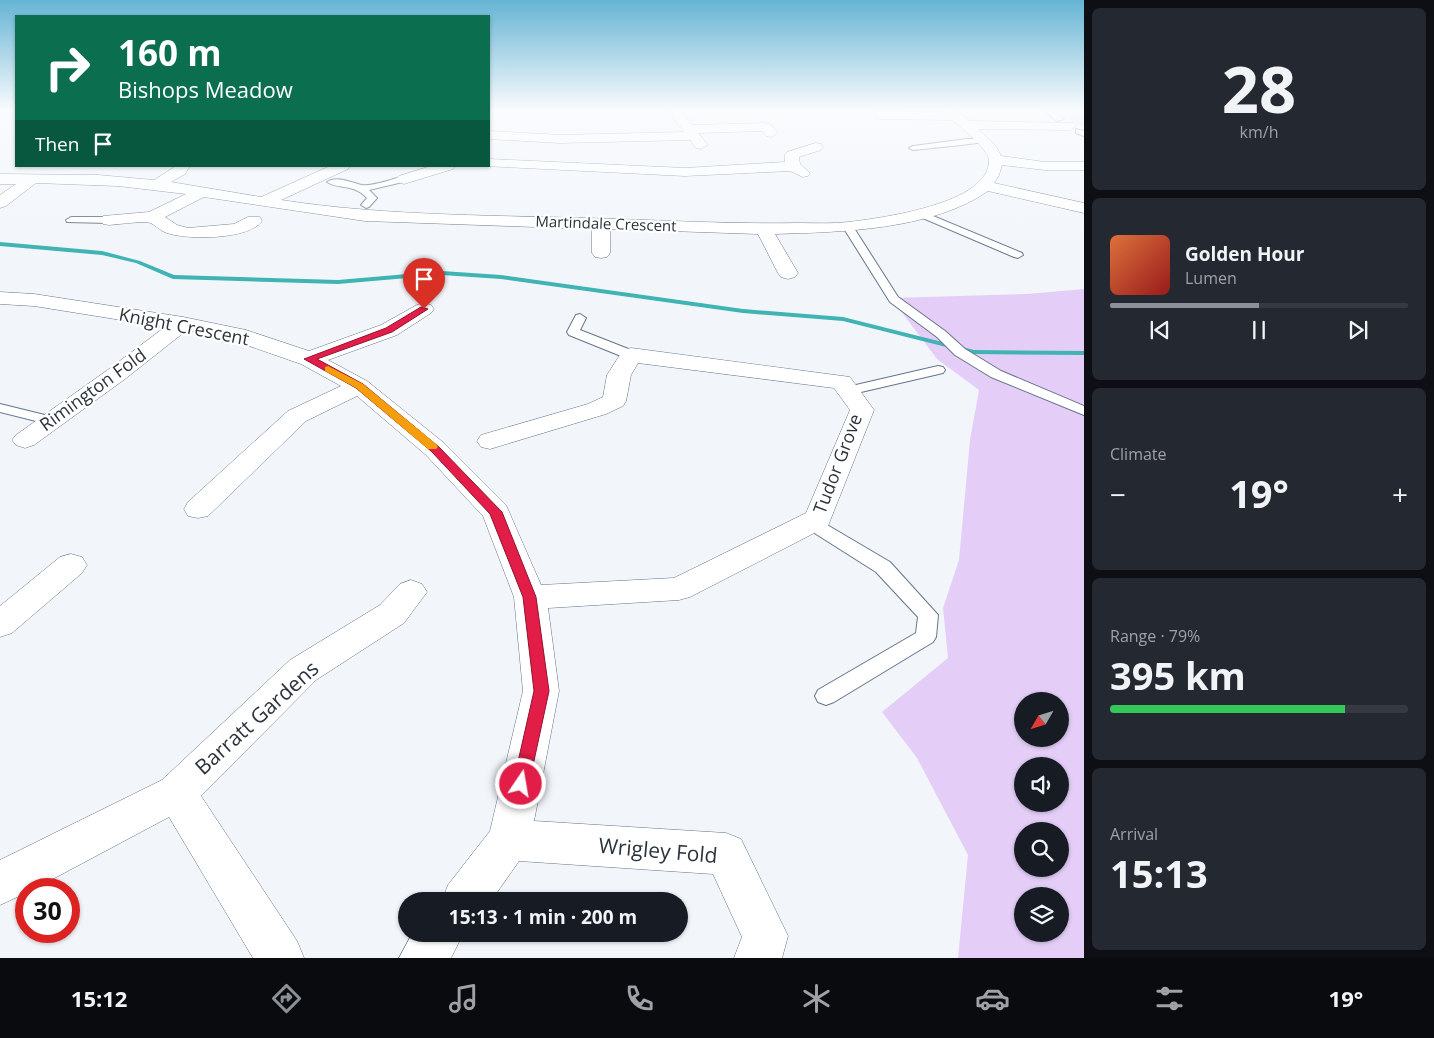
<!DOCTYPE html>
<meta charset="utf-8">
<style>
body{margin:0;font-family:"Open Sans",sans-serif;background:#242831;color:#f1f3f6;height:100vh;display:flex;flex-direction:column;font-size:19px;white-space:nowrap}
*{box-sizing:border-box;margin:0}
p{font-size:16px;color:#9ea1a6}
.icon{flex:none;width:28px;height:28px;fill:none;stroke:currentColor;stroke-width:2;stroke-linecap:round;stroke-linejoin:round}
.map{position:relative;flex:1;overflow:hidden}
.details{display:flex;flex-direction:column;gap:8px;padding:8px;background:#0d0f14;width:350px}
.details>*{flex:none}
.guide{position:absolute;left:15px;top:15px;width:475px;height:152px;border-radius:0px;box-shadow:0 1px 4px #0004;background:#0b6e4f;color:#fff;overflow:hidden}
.needle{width:32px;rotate:231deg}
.fabs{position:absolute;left:1014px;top:692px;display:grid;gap:10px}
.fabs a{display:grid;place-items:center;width:55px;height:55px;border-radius:50%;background:#171b24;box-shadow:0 1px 4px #0004;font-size:25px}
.speed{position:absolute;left:15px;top:878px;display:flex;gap:10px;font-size:25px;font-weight:700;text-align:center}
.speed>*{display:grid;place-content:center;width:65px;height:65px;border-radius:50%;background:#171b24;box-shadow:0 1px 4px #0004;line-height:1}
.speed .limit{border:8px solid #d22;background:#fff;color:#111}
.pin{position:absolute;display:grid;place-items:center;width:42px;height:42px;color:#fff;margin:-51px -21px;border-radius:50% 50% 50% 0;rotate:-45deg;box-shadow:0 0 5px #0007}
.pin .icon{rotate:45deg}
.me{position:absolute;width:55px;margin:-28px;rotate:12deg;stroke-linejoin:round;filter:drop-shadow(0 0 4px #0008)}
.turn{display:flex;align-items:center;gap:18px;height:105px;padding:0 20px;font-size:22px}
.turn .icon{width:65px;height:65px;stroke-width:2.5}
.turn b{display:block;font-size:35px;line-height:42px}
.then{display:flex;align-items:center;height:48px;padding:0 20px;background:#0003;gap:10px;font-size:19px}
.big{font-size:38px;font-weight:700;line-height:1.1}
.details .tile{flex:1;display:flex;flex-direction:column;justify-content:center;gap:8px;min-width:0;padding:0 18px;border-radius:8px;background:#242831}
.details .dial{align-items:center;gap:0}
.dial b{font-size:65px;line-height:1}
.song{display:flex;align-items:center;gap:15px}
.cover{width:60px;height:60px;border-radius:8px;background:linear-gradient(135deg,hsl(20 70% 55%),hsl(0 70% 35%))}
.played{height:5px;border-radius:2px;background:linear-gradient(90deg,#8c9099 50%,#363941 50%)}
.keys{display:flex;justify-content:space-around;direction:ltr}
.heat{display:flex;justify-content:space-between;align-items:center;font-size:28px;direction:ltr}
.charge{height:8px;border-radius:4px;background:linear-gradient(90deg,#34c759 79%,#363941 0)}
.trip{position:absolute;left:398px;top:892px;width:290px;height:50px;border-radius:25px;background:#171b24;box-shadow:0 1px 4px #0004;font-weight:700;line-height:50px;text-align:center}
.menu{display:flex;height:80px;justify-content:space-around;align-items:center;background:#090b0e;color:#9ea1a6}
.menu .icon{width:35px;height:35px}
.menu .selected{color:#8c9099}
.menu b{font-size:22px;color:#f1f3f6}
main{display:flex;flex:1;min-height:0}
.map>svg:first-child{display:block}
</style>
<main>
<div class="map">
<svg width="1084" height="958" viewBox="0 0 1084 958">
<rect width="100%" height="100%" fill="#f2f6fb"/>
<!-- green -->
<g fill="#e4cef8" fill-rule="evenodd">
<path d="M 1056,110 L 1084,110 L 1084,127 Z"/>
<path d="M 1084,289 L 1084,958 L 958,958 L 968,855 L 917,758 L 882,712 L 948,658 L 943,608 L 959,560 L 970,440 L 979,390 L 937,359 L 891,298 L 1027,294 ZM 1022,701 L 1060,701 L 1060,739 L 1022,739 ZM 1022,766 L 1060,766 L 1060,804 L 1022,804 ZM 1022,831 L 1060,831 L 1060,869 L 1022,869 ZM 1022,896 L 1060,896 L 1060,934 L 1022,934 Z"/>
</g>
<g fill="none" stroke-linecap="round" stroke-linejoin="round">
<!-- stream -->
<path fill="#40b3b5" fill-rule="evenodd" d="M 0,242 L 102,251 L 140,261 L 174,275 L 338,280 L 442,271 L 501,275 L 743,309 L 843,317 L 974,350 L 1084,351 L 1084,355 L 974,354 L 843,321 L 743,313 L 501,279 L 442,275 L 338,284 L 173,279 L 136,263 L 102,255 L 0,246 Z"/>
<defs>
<g id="service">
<path d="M 1043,110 L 1052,110 L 1064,119 L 1057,121 Z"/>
<path d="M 1076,129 L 1084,131 L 1084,136 L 1076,133 Z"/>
<path d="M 967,139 L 984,139 L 988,141 C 985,143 923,149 913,150 L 909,148 L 913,146 Z"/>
<path d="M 404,176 L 407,177 L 407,181 L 369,190 L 377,198 L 369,207 L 366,208 L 361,205 L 367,198 C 353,183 339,190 327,182 C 336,175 352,183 362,185 C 370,187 394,179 404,176 Z"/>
<path d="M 921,211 L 1022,253 L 1023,255 L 1018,258 L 1014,257 L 918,216 L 916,214 Z"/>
<path d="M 71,217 L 109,217 L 114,220 L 109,223 L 67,222 L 66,220 Z"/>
<path d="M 848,224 L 852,225 L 898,297 L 945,331 L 965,349 L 1001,371 L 1084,406 L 1084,415 L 991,377 L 955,355 L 937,337 L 890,302 L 843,227 Z"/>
<path d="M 580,314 L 586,318 L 580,330 L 636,352 L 638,355 L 636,358 L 626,358 L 569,335 L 567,332 L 576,315 Z"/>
<path d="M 938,366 L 943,367 L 945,370 L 943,373 L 848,395 L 843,394 L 841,391 L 843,388 Z"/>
<path d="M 0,404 L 57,418 L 59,421 L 57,424 L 52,425 L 0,412 Z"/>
<path d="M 811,517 L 817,519 L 890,562 L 938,615 L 936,637 L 933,642 L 834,702 L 826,705 L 818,702 L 815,696 L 818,690 L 916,633 L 918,617 L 876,572 L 805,527 L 802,523 L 805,519 Z"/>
</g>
<g id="minor">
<path d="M 668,110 L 681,110 L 692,125 L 765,123 L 770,124 L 778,133 L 771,137 L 766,136 L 762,131 L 698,133 L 708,145 L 701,149 L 696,148 L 690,140 L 560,143 L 489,139 L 489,131 L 560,135 L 684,132 Z"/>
<path d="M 942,110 L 956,110 L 970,121 L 1075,123 L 1076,126 L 1070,130 L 978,129 L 996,146 L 1001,156 L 1045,162 L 1084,162 L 1084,170 L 1045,170 L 1002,165 L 999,175 L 994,183 L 1084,203 L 1084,213 L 988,191 C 932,230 842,232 775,234 L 798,273 L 795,277 L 788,279 L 781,277 L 778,273 L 758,234 L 610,229 L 610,253 L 607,257 L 601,258 L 595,257 L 592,253 L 592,229 L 365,221 L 204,197 L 165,217 L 177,225 L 188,228 L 234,224 L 248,217 L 260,217 L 262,221 C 249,240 187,240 167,233 C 160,231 154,223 147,222 C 135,222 121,224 109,225 L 103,224 L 101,220 L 103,216 L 149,212 L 186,194 L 118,186 L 36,183 L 6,206 L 0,208 L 0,195 L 16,184 L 0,184 L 0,174 L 98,175 L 154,180 L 176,166 L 190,166 L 185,174 L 171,182 L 261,197 L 330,166 L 350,166 L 348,169 L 281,200 C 391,217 504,215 616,219 C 676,221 737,224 798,223 C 815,223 832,224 849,222 C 881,218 990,204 989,160 C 988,149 961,127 952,120 L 880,119 L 874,115 L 880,111 L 943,112 Z"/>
<path d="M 816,143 L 821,144 L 823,147 L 821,150 L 799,157 L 800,164 L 810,173 L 808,176 L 803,177 L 790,171 L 685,176 L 485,166 L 489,166 L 489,159 L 685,168 L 785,162 L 785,155 L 787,152 Z"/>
<path d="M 431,166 L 455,166 L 453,169 L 404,184 L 399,182 L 396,179 L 399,176 Z"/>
<path d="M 0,292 L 34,294 L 183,317 L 246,330 L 309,351 L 381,325 L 417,305 L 424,303 L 431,305 L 434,309 L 431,313 L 397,335 L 328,360 L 367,381 L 444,443 L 506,505 L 541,585 L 674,578 L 806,513 L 850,410 L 834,388 L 638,363 L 631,375 L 626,401 L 623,406 L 606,414 L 490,449 L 481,447 L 477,441 L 481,435 L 588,404 L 603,397 L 607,375 L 623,350 L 631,348 L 850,377 L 874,410 L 828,526 L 690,597 L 679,600 L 548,608 L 559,691 L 534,821 L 726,833 L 741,839 L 788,936 L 782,958 L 734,958 L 742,937 L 713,874 L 519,861 L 491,901 L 442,901 L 448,885 L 490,831 L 523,691 L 514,597 L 483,516 L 426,455 L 357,396 L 306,421 L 208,516 L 198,518 L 188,516 L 184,509 L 188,502 L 288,411 L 341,386 L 301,364 L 232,340 L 187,330 L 125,379 L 34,445 L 25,448 L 16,445 L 12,440 L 16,435 L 109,369 L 165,327 L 34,306 L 0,304 Z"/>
<path d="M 71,554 L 82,557 L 87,565 L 82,573 L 12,633 L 0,637 L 0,606 L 60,557 Z"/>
<path d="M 411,580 L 422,584 L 427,592 L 404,623 L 316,680 L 201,796 L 297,941 L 304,958 L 253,958 L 169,817 L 34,889 L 26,889 L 26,893 L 0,905 L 0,860 L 162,780 L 290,660 L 380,605 L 400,584 Z"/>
<path d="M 412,934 L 463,934 L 451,958 L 399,958 Z"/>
</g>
</defs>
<!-- service casing -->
<use href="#service" stroke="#647589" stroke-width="2"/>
<!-- minor casing -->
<use href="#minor" stroke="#647589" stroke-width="1"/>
<!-- service -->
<use href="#service" fill="#fff" fill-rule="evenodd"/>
<!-- minor -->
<use href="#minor" fill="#fff" fill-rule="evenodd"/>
</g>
<!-- sky -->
<linearGradient id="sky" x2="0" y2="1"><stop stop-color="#65b4d4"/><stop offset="0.45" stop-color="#f9fbfd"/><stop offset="1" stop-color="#f9fbfd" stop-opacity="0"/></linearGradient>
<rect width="1084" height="244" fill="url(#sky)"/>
<!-- route -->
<path fill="#e11d48" stroke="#92132f" d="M 421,307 L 428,309 L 392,332 L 317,359 L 363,384 L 439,447 L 502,512 L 536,597 L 549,691 L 529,784 L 527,790 L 521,792 L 515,790 L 513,784 L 534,691 L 523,597 L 490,514 L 431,451 L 356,388 L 304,359 L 386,328 Z"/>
<!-- slow -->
<path fill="#f59e0b" d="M 328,366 L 363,384 L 436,444 L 438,447 L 436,449 L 428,449 L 356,388 L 325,371 L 325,367 Z"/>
<g text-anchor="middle" stroke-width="4.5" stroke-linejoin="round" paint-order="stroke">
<!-- far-street labels -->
<g font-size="15" fill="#2b333c" stroke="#fff">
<text transform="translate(606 224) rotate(2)" y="5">Martindale Crescent</text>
</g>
<!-- street labels -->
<g font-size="18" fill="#2b333c" stroke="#fff">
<text transform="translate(184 327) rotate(11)" y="6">Knight Crescent</text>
<text transform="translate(93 390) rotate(-36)" y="6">Rimington Fold</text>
<text transform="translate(838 464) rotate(-69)" y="6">Tudor Grove</text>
</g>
<!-- near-street labels -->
<g font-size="21" fill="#2b333c" stroke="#fff">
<text transform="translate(257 718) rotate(-42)" y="7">Barratt Gardens</text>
<text transform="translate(658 851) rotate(5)" y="7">Wrigley Fold</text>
</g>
</g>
</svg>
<div class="fabs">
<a><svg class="needle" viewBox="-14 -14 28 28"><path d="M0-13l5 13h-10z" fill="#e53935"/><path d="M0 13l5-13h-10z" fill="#9ea1a6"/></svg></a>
<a><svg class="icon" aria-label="sound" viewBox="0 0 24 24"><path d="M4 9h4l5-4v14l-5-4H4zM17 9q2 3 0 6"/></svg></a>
<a><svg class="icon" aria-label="search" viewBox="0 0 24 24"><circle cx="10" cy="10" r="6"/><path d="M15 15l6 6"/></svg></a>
<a><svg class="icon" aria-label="layers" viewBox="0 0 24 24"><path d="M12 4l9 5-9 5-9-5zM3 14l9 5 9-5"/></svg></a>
</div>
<div class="speed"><div class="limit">30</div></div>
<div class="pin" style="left:424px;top:309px;background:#d93025"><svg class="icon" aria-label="arrive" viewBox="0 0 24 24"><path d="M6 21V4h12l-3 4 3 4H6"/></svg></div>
<svg class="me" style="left:521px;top:784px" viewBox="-20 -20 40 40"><circle r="17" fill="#e11d48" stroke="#fff" stroke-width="3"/><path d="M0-11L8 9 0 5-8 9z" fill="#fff"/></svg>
<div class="trip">15:13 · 1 min · 200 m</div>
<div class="guide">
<div class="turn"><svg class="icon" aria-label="right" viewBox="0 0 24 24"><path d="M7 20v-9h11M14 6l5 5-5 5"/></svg><div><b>160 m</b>Bishops Meadow</div></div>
<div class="then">Then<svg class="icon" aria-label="arrive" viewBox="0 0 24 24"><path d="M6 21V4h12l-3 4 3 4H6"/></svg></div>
</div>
</div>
<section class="details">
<div class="tile dial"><b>28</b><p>km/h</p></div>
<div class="tile">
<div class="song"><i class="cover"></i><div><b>Golden Hour</b><p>Lumen</p></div></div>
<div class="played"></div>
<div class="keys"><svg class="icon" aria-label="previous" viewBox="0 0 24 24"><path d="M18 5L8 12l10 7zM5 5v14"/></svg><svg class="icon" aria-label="pause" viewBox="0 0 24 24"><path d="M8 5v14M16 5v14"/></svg><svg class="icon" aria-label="next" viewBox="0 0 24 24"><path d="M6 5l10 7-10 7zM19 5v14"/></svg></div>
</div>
<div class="tile"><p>Climate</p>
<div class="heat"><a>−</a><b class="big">19°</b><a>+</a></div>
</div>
<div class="tile"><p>Range · 79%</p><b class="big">395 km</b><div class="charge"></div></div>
<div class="tile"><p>Arrival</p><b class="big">15:13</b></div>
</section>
</main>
<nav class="menu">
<b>15:12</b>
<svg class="icon selected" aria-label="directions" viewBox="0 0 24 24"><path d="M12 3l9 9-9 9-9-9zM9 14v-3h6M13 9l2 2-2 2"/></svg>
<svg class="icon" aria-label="music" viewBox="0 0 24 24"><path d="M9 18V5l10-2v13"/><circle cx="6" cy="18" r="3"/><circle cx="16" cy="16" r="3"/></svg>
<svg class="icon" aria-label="phone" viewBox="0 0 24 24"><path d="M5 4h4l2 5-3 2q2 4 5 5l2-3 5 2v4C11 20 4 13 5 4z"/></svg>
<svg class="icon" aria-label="climate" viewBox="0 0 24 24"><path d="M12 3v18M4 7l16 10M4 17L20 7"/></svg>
<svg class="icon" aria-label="car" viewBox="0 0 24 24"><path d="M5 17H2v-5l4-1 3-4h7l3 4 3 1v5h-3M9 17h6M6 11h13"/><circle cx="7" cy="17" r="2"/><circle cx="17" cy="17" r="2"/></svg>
<svg class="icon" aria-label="filters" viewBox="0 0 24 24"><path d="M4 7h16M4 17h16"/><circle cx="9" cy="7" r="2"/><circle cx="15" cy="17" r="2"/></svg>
<b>19°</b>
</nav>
